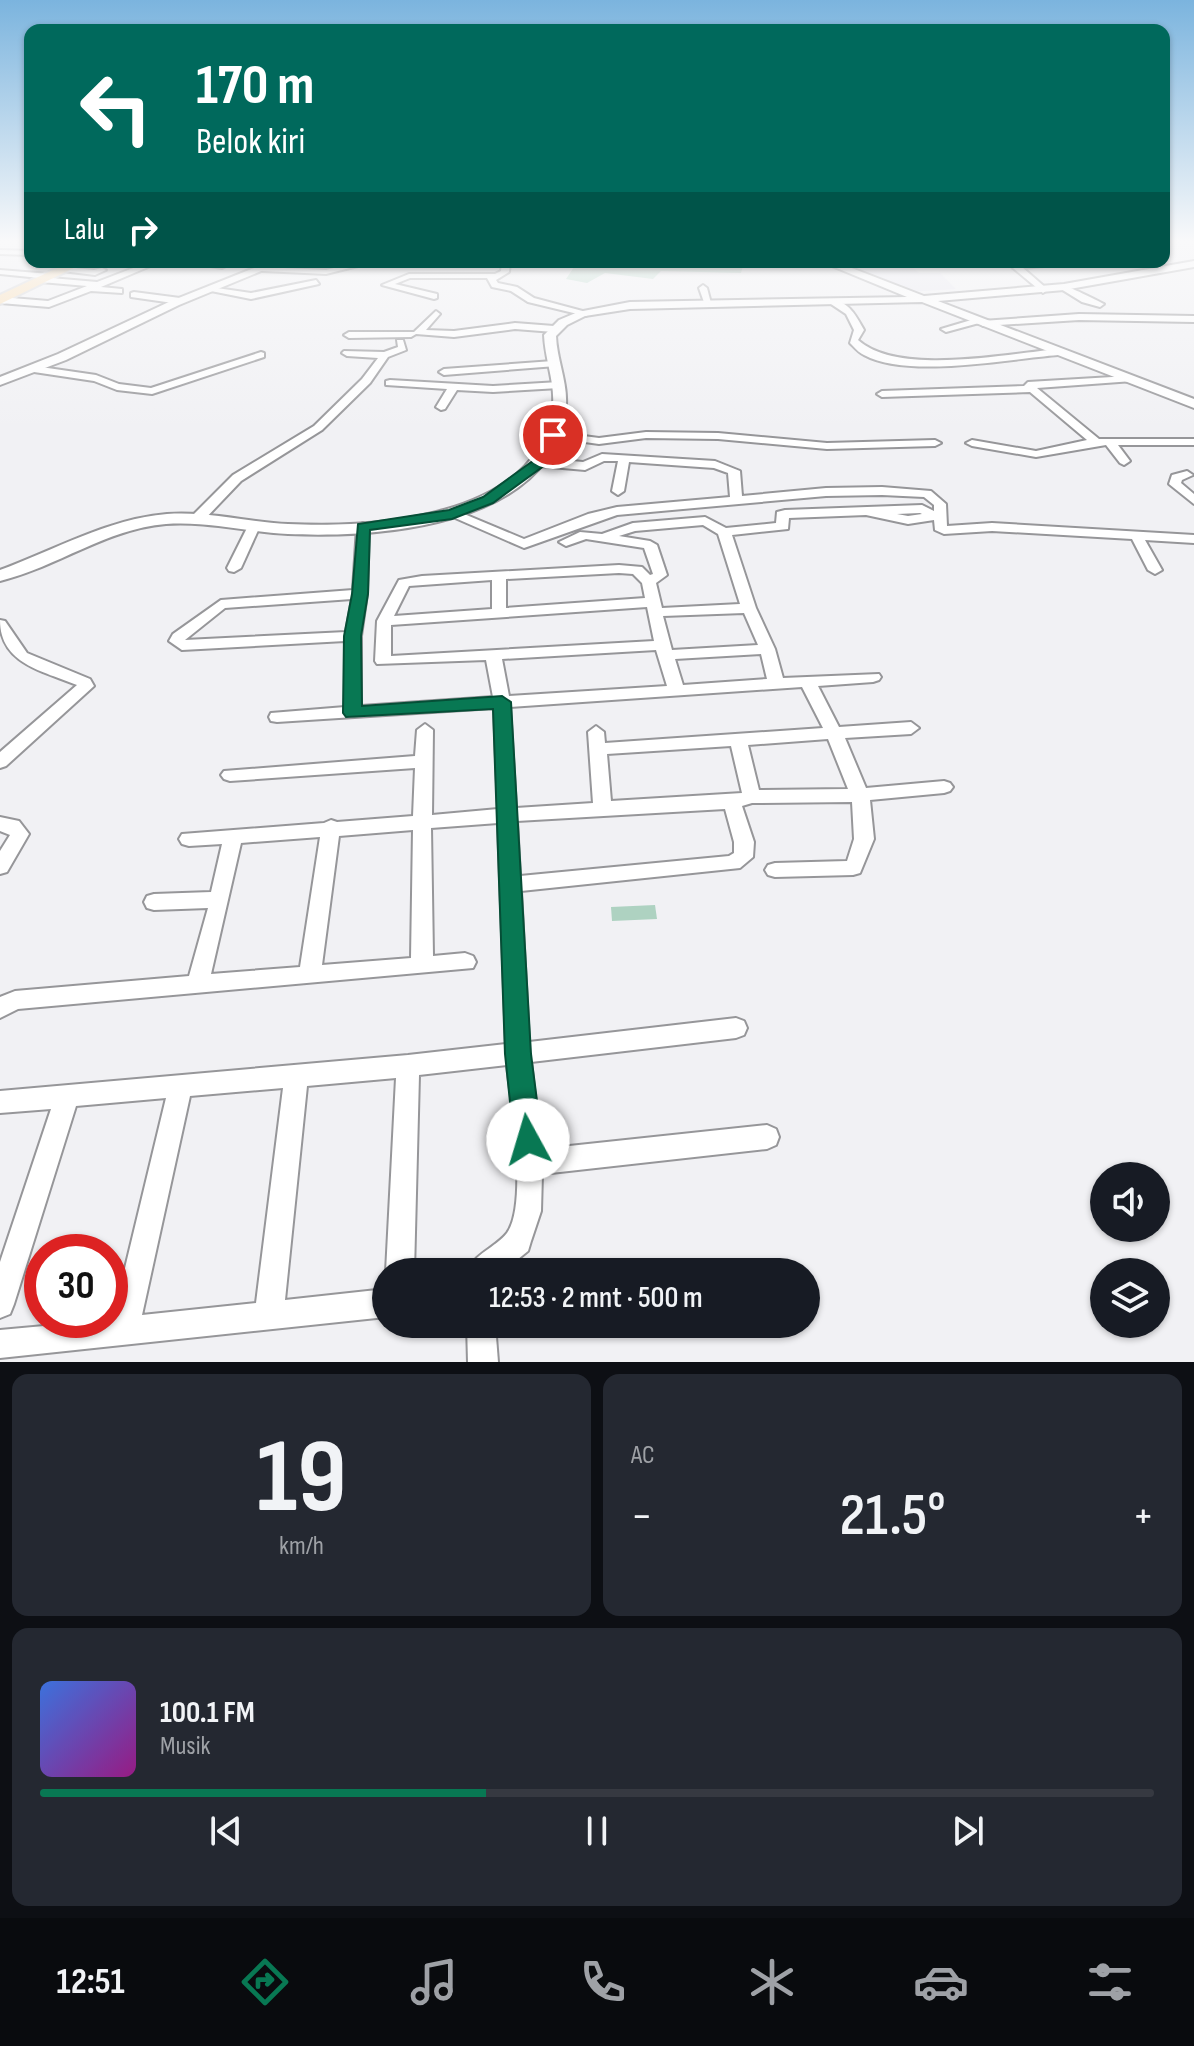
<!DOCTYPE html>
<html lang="id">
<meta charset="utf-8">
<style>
body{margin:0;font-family:"Sofia Sans Condensed",sans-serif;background:#242831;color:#f1f3f6;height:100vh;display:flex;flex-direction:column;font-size:30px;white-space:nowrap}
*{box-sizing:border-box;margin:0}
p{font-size:26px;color:#9ea1a6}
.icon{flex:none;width:44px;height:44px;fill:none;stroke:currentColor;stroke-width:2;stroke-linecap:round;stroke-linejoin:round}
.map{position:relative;height:1362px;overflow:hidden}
.details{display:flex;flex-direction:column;gap:12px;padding:12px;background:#0d0f14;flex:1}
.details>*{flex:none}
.guide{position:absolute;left:24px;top:24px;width:1146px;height:244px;border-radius:16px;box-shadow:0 2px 6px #0004;background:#00695c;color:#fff;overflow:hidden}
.buttons{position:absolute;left:1090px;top:1162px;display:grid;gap:16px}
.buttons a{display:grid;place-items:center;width:80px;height:80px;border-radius:50%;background:#171b24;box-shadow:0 2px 6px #0004;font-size:40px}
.speed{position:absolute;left:24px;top:1234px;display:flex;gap:16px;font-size:40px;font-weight:700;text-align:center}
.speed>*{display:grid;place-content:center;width:104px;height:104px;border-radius:50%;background:#171b24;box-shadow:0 2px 6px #0004;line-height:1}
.speed .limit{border:12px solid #d22;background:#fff;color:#111}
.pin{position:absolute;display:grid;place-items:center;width:68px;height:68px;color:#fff;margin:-34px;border:4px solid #fff;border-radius:50%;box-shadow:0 2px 8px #0007}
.me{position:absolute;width:88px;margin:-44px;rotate:354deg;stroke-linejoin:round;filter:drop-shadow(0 0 6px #0008)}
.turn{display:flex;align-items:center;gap:28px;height:168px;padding:0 40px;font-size:36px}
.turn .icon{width:104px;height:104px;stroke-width:2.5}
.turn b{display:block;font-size:56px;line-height:68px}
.then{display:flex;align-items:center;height:76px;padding:0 40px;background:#0003;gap:16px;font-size:30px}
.big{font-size:60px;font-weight:600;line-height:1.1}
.details .card{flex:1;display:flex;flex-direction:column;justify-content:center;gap:12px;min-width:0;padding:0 28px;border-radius:16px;background:#242831}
.details .dial{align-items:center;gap:0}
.dial b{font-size:104px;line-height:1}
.song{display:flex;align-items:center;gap:24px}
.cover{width:96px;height:96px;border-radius:12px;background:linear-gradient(135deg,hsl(220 70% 55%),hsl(310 70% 35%))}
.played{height:8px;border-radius:4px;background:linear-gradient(90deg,#087853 40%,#363941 40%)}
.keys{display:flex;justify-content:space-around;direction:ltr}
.heat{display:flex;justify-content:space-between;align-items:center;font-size:44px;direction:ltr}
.details .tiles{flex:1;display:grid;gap:12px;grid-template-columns:1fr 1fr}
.card:last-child{grid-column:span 2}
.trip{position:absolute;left:372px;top:1258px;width:448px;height:80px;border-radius:40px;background:#171b24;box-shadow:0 2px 6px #0004;font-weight:600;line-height:80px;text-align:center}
.dock{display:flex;height:128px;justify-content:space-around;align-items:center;background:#090b0e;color:#9ea1a6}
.dock .icon{width:56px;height:56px}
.dock .current{color:#087853}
.dock b{font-size:36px;color:#f1f3f6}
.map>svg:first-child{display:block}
</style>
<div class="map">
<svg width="1194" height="1362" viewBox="0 0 1194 1362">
<rect width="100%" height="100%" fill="#f1f1f4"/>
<!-- built -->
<path fill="#e5e4ee" d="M 910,265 L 919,273 L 940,273 L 956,289 L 908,292 L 853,268 Z"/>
<!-- green -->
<g fill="#aed2c1">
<path d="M 561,262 L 744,262 L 741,273 L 661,271 L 653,279 L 605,273 L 587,283 L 566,279 L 574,267 Z"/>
<path d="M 655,905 L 657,919 L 612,921 L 611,907 Z"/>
</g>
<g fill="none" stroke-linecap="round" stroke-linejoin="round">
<defs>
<g id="minor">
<path d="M 0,250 L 30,251 L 30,255 L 0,254 Z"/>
<path d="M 149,262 L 160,262 L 101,287 L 122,289 L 122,293 L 91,291 L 49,307 L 0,303 L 0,297 L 48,301 L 87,286 L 41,282 L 37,280 L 40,278 L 0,274 L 0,270 L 50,274 L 54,276 L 51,278 L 97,282 Z"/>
<path d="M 186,262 L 209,262 L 226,266 L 222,268 Z"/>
<path d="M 357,262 L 388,263 L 358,266 L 326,274 L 262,271 L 258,269 L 262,267 L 326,270 Z"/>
<path d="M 424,262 L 480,262 L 476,264 L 427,265 Z"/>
<path d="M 502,262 L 510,262 L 509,272 L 496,280 L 498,283 L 517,287 L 534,298 L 590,313 L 586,316 L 528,302 L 511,291 L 492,287 L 487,278 L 410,278 L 395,284 L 437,294 L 437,298 L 434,299 L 382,285 L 409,274 L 495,274 L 501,271 Z"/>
<path d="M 1013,262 L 1062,262 L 1065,264 L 1023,268 L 1046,288 L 1047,290 L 1043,293 L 1013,268 L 1010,264 Z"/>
<path d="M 65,267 L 94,270 L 102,268 L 106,270 L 95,275 L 62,271 Z"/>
<path d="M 316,280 L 319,284 L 251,299 L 206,290 L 210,287 L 251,293 Z"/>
<path d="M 703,285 L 707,288 L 712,307 L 705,305 L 699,288 Z"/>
<path d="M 1061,285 C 1069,286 1096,300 1104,304 L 1100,307 L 1082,302 L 1061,289 Z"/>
<path d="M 134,292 L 180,298 L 184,301 L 180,304 L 131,297 L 131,293 Z"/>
<path d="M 831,300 C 849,301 856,316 864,330 L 858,340 C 898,376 1006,354 1058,349 L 1063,352 L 1058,355 C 1008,359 908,379 864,355 C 859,353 854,347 850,343 L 854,330 L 846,314 L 831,304 Z"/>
<path d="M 436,311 L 440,314 L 426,330 L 454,331 L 515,323 L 554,326 L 559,329 L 554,332 L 515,329 L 454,337 L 416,334 L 411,337 L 349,338 L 344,335 L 349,332 L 414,332 Z"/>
<path d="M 1079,314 L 1194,316 L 1194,322 L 1079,320 L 983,326 L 979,323 L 946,332 L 941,329 L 978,318 L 982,321 Z"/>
<path d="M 397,340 L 403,340 L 406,350 L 388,357 L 370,383 L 322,430 L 241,481 L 202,522 L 192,522 L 192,516 L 233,475 L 314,426 L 362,379 L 378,358 L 347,356 L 342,353 L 344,351 L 384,352 L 398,347 Z"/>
<path d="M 261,352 L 264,353 L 264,357 L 152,394 L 117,390 L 94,381 L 34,372 L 29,369 L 34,366 L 96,375 L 119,384 L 151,388 Z"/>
<path d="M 553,361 L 556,362 L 556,366 L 444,375 L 439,372 L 444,369 Z"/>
<path d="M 1129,376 L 1134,379 L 1133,381 L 1037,388 L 1099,439 L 1194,439 L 1194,445 L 1118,445 L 1130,461 L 1124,465 L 1120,463 L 1106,445 L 1036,457 L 972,446 L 966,443 L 972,440 L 1036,451 L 1087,440 L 1030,392 L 882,397 L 877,394 L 882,391 L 1024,386 L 1028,382 Z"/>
<path d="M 390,380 L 493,386 L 559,382 L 564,385 L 559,388 L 493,392 L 457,390 L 445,409 L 441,410 L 436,407 L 447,389 L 386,385 L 386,381 Z"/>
<path d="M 553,432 L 599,438 L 646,432 L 718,433 L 827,443 L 935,440 L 941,443 L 935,446 L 827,449 L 718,439 L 646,438 L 599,444 L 549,437 L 547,435 Z"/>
<path d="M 602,454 L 715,461 L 740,471 L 742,496 L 826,488 L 882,487 L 931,491 L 946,504 L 947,526 L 992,523 L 1194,535 L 1194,543 L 1145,540 L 1162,570 L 1155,574 L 1148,570 L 1132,539 L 992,531 L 944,534 L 935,530 L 934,520 L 908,524 L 866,515 L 789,518 L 788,529 L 732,535 L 756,608 L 775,649 L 783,678 L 879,674 L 881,677 L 879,680 L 873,682 L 818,686 L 839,727 L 911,722 L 919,728 L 911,734 L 845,738 L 866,788 L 944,781 L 950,783 L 953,787 L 950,791 L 944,793 L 870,800 L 874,839 L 860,873 L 853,875 L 775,877 L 768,875 L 765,870 L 768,865 L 775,863 L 847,861 L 854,839 L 852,802 L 752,803 L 742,806 L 754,842 L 753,857 L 740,868 L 521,891 L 529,1042 L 736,1018 L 744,1021 L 747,1028 L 744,1035 L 736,1038 L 531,1062 L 541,1149 L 767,1125 L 776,1129 L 779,1137 L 776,1145 L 767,1149 L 542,1174 L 541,1211 L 531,1241 L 528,1251 L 502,1272 L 467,1272 C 475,1253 495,1248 507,1233 C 528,1204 511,1101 507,1065 L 419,1075 L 414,1272 L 386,1272 L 396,1078 L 307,1086 L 285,1300 L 386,1289 L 386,1317 L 0,1358 L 0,1330 L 110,1320 L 113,1318 L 166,1098 L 76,1106 L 14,1304 L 10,1314 L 0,1318 L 0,1262 L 51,1109 L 0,1113 L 0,1091 L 408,1055 L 506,1044 L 498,823 L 431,828 L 433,956 L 465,953 L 473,956 L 476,962 L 473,968 L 18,1009 L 0,1018 L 0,997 L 15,991 L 189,976 L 208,908 L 154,910 L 147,908 L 144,902 L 147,896 L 154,894 L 211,892 L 222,844 L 189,846 L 182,844 L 179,839 L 182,834 L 324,823 L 331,820 L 337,822 L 413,816 L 415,768 L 230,781 L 224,779 L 221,775 L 224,771 L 415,756 L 417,730 L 425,724 L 433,730 L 432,815 L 498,809 L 494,708 L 277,722 L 271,721 L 269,717 L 271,713 L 345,707 L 345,641 L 182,650 L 169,641 L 173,634 L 221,600 L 353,590 L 357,527 L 363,523 L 369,527 L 367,594 L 361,636 L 361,706 L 493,697 L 486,660 L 377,664 L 375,661 L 377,621 L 399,580 L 422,576 L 619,565 L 642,567 L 650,575 L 653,574 L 644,548 L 586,539 L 566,546 L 559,542 L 580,532 L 602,534 L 633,523 L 705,517 L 726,528 L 776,523 L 777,512 L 785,510 L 922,505 L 934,511 L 934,505 L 924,497 L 882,495 L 826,496 L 617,515 L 524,548 L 446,514 L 452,510 L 457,511 L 524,539 L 588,514 L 617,507 L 730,497 L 728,473 L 714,468 L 629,462 L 624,491 L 618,495 L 612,491 L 618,461 L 604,461 L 585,470 L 540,466 L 534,462 L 540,458 L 583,462 ZM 920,513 L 922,514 L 908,516 L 897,514 ZM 703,525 L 718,534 L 740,604 L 662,608 L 656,583 L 667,575 L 657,545 L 650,541 L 619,536 L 635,531 ZM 619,573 L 633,574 L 642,583 L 645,598 L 506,608 L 506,579 ZM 492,580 L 492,609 L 394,616 L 409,586 ZM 352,599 L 346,632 L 185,640 L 225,608 ZM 647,607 L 654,641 L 391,656 L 391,625 ZM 744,613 L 758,645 L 672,650 L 663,616 ZM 656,650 L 667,686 L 509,696 L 502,659 ZM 761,654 L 767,679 L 683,685 L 675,659 ZM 802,687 L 823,728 L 605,743 L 604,732 L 596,726 L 588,732 L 593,803 L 516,808 L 510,707 ZM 828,739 L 848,789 L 759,790 L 748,745 ZM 731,746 L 742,793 L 611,801 L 607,754 ZM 725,809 L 734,842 L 734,853 L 729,856 L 520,876 L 517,821 ZM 413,830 L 411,958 L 322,965 L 339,836 ZM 320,837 L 300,967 L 211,974 L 241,843 ZM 283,1088 L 256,1303 L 142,1315 L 190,1096 Z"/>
<path d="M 1187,471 L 1193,475 L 1182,480 L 1181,483 L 1194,494 L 1194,504 L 1169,484 L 1172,475 Z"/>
<path d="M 254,522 L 260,526 L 241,568 L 234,572 L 229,571 L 227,568 L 248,526 Z"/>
<path d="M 0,620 L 5,621 L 27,653 L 90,679 L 94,686 L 6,766 L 0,768 L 0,752 L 77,685 C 43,671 0,664 0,620 Z"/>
<path d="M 0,817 L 19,821 L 29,834 L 7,872 L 0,874 L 0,851 L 10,835 L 0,831 Z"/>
<path d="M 467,1324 L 495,1324 L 498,1362 L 468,1362 Z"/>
</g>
<g id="tertiary">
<path d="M 1194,261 L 1194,267 L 1064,290 L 938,301 L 1194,399 L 1194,408 L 922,302 L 630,309 L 585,316 L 567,325 L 556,336 C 557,363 570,386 565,414 C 546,527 378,538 288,534 C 247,532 207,521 166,524 C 106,529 57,567 0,581 L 0,570 C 55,550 107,519 167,514 C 207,511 248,522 288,524 C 374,528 532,519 552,413 C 557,386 545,362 544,335 L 559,320 L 578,312 L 630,302 L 907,297 L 822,262 L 836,262 L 924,296 L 1064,284 Z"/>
<path d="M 269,262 L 283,262 L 179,305 L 66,360 L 0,385 L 0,377 L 58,354 L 171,301 Z"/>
</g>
<path id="primary" d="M 70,262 L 86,262 L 0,304 L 0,295 Z"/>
</defs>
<!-- minor casing -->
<use href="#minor" stroke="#969699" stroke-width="4"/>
<!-- tertiary casing -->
<use href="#tertiary" stroke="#969699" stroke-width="4"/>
<!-- primary casing -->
<use href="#primary" stroke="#cfcfd0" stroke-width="4"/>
<!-- minor -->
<use href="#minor" fill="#fff" fill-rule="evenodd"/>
<!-- tertiary -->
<use href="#tertiary" fill="#fff" fill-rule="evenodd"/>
<!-- primary -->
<use href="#primary" fill="#fbd9a6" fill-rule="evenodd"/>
</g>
<!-- sky -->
<linearGradient id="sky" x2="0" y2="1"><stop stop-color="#7bb4de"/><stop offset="0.56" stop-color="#f9f9fa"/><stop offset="1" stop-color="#f9f9fa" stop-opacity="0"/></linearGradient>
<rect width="1194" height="430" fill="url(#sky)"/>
<!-- route -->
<path fill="#087853" stroke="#054e36" stroke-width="2" d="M 549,432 L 560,435 L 545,465 L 493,503 L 452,519 L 370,530 L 368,594 L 361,636 L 362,706 L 502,696 L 511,702 L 531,1054 L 542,1140 L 538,1150 L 528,1154 L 518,1150 L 514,1140 L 505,1054 L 493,709 L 346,717 L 343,713 L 344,636 L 352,594 L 358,524 L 449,510 L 483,497 L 534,460 Z"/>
</svg>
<div class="buttons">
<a><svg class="icon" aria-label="sound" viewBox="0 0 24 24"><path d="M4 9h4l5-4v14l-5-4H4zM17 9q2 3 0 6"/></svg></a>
<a><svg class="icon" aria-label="layers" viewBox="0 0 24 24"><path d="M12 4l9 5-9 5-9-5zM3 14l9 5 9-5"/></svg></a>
</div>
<div class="speed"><div class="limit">30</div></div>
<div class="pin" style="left:553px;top:435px;background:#d93025"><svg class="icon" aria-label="arrive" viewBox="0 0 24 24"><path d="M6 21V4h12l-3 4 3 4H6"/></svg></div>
<svg class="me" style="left:528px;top:1140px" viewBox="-20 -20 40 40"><circle r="19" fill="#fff"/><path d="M0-13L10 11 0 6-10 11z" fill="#087853"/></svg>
<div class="trip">12:53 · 2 mnt · 500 m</div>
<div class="guide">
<div class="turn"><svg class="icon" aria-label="left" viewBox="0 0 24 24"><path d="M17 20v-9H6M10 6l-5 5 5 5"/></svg><div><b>170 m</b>Belok kiri</div></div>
<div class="then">Lalu<svg class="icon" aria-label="right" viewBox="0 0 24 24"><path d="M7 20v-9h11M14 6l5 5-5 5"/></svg></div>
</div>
</div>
<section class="details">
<div class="tiles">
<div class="card dial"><b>19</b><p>km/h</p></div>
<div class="card"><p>AC</p>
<div class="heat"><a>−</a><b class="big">21.5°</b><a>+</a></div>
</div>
<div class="card">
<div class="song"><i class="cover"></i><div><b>100.1 FM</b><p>Musik</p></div></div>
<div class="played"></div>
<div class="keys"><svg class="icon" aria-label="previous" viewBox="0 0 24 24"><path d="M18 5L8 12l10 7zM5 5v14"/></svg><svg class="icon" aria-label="pause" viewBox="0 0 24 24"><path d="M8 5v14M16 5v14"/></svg><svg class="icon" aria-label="next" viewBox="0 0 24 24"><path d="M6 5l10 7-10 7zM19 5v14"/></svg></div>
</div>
</div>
</section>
<nav class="dock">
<b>12:51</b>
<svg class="icon current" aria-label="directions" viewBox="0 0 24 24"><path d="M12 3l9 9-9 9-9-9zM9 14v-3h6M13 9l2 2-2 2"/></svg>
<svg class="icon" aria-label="music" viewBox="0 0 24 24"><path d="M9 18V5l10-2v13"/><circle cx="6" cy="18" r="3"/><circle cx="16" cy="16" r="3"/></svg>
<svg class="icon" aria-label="phone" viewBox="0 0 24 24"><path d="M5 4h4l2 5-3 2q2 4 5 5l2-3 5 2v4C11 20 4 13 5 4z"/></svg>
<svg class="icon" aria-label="climate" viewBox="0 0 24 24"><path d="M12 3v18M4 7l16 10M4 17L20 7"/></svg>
<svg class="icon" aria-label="car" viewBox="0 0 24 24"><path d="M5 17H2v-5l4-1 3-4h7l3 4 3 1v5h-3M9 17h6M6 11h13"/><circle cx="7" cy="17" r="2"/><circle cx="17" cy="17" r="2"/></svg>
<svg class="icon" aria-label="filters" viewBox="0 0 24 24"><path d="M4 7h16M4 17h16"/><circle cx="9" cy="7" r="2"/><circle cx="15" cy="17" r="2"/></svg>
</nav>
